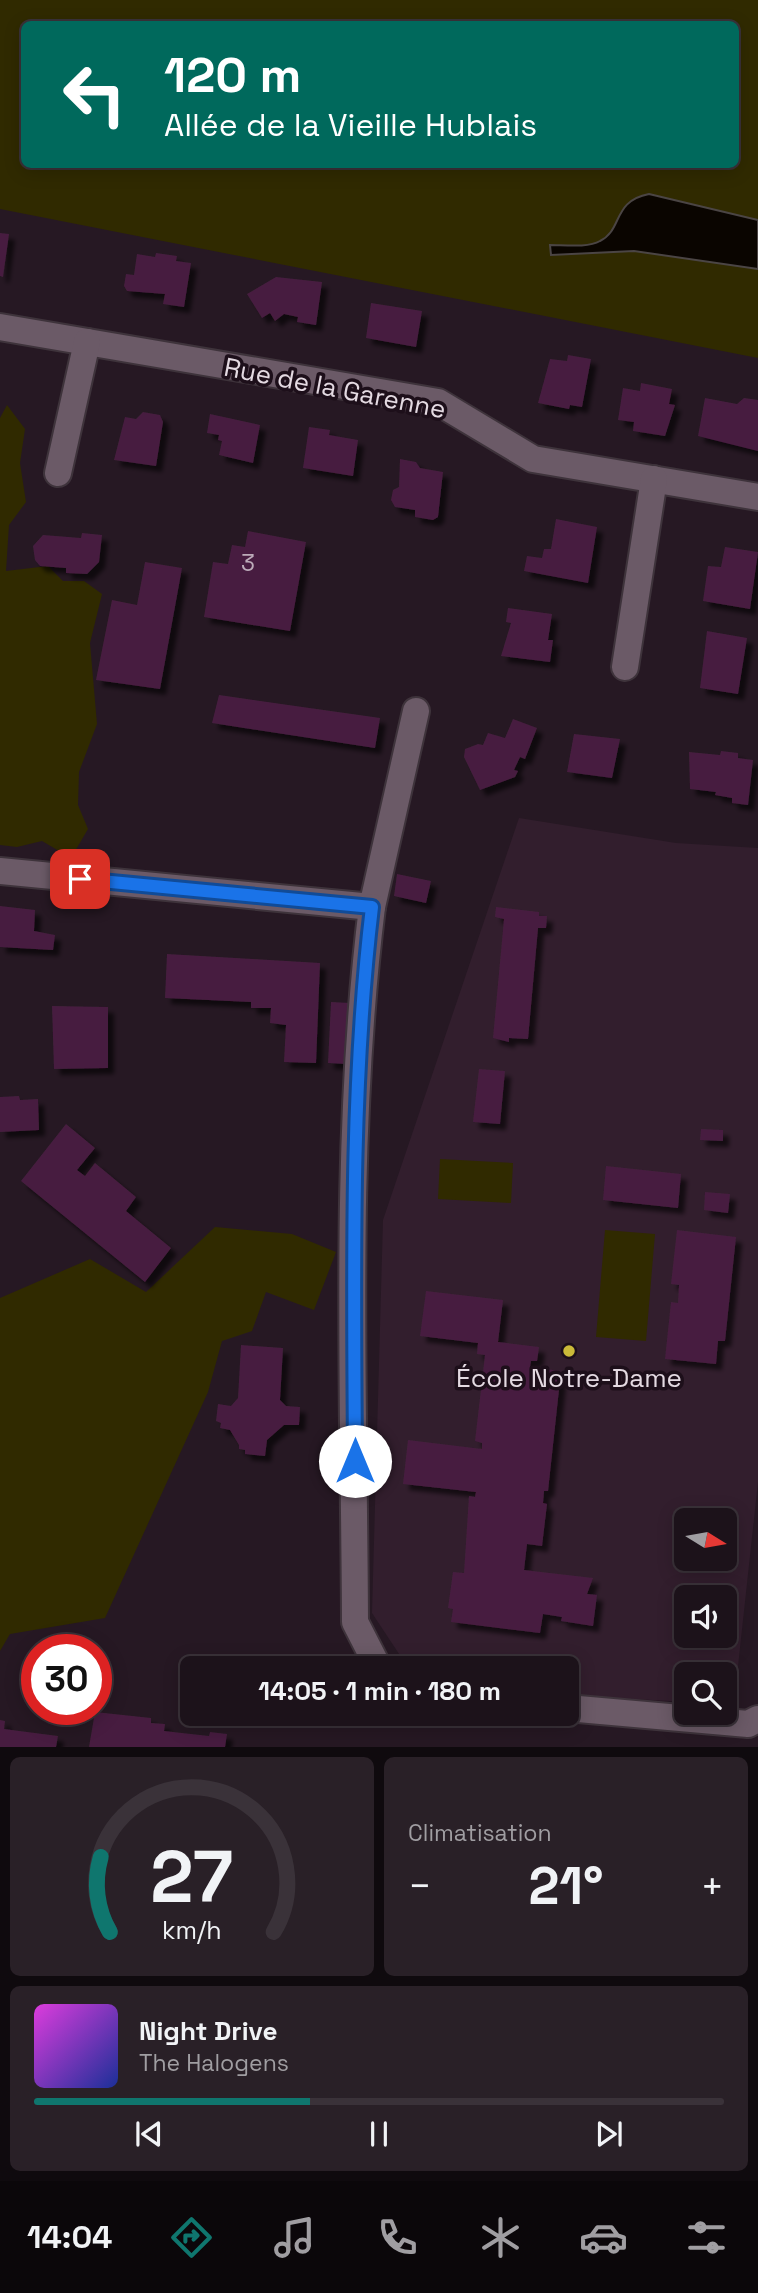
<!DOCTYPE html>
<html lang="fr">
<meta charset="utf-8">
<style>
body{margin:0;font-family:"Space Grotesk",sans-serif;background:#292027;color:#f1f3f6;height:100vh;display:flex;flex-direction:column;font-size:26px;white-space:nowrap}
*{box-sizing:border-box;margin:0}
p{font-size:23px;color:#a09ea2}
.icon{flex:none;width:38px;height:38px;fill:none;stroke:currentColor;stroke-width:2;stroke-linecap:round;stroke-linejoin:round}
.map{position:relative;height:1747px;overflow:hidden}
.drawer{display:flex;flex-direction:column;gap:10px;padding:10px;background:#0f0a0e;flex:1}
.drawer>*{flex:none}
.hud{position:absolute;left:21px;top:21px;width:718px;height:147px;border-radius:10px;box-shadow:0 4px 18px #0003,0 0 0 2px #3a3239;background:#00695c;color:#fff;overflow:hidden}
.needle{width:46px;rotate:101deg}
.buttons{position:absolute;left:674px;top:1508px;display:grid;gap:14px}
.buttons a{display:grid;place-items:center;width:63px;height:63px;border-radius:10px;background:#1c121a;box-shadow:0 4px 18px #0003,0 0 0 2px #3a3239;font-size:35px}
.speed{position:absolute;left:21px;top:1634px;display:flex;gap:14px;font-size:35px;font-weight:700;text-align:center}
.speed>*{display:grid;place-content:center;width:91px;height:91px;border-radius:50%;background:#1c121a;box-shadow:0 4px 18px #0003,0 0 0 2px #3a3239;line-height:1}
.speed .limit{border:10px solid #d22;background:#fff;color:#111}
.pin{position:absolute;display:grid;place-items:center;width:60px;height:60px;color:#fff;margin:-30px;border-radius:14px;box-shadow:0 4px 10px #0006}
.me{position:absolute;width:77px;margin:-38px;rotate:0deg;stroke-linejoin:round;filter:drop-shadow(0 0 5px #0008)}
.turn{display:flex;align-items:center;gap:24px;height:147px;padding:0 28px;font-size:32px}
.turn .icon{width:91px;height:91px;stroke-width:2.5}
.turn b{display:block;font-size:49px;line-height:60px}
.big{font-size:52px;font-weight:700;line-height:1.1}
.drawer .widget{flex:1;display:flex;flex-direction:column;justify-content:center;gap:10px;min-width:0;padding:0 24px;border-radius:10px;background:#292027}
.drawer .dial{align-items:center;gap:0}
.dial svg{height:182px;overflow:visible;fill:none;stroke:#3a3239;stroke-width:7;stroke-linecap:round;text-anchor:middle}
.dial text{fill:#f1f3f6;stroke:none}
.song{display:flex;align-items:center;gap:21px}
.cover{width:84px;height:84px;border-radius:10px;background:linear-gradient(135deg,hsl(300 70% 55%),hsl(230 70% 35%))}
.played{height:7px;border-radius:4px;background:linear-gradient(90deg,#0f766e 40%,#3a3239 40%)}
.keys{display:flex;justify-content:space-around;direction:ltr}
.heat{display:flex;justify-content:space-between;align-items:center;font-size:38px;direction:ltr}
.drawer .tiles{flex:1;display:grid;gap:10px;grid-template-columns:1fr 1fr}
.widget:last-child{grid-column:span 2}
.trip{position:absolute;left:180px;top:1656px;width:399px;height:70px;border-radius:10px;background:#1c121a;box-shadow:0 4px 18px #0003,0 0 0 2px #3a3239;font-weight:700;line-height:70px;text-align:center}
.menu{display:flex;height:112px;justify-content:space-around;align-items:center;background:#0b070a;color:#a09ea2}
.menu .icon{width:49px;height:49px}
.menu .active{color:#0f766e}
.menu b{font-size:32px;color:#f1f3f6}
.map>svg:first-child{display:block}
</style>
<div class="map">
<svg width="758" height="1747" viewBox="0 0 758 1747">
<defs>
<filter id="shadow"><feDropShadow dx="6" dy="6" stdDeviation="2" flood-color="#0009"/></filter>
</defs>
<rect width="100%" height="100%" fill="#261823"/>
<!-- built -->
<path fill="#321e2d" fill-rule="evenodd" d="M 519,818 L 676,843 L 758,848 L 758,1482 L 734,1703 L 725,1703 L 724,1675 L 686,1675 L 686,1702 L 567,1695 L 567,1668 L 415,1668 L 407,1666 L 372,1613 L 383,1220 ZM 686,1521 L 724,1521 L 724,1559 L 686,1559 ZM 686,1598 L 724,1598 L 724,1636 L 686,1636 Z"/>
<!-- green -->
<g fill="#302a00" fill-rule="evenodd">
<path d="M 0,0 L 758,0 L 758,358 L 0,209 ZM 24,24 L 735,24 L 735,164 L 24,164 Z"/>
<path d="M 7,405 L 25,429 L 20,463 L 26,502 L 9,525 L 6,571 L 48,566 L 63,581 L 84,581 L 102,594 L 90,643 L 97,724 L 79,772 L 78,805 L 88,829 L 71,858 L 42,841 L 17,847 L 0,845 L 0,418 Z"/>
<path d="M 440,1159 L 513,1163 L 511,1203 L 438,1199 Z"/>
<path d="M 215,1227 L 292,1234 L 336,1252 L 314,1310 L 266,1292 L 252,1331 L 222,1341 L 208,1392 L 105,1618 L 10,1634 L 0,1651 L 0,1298 L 90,1259 L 146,1292 Z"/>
<path d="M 605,1230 L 655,1234 L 646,1341 L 596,1337 Z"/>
</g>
<!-- water -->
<path fill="#0a0500" stroke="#4b4544" stroke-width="2" d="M 649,194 L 758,220 L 758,269 L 634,251 L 551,255 L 550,245 C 564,245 588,248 600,241 C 623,230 612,201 649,194 Z"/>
<!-- building -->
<g fill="#461f3f" filter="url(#shadow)">
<path d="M 0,233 L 9,234 L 3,277 L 0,276 Z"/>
<path d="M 156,253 L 177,256 L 176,261 L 191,263 L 184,307 L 163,304 L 165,294 L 127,291 L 124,286 L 126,274 L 134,275 L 137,254 L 155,257 Z"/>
<path d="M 276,277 L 322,282 L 316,325 L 297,322 L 298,317 L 284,314 L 275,321 L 270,313 L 262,318 L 247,294 Z"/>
<path d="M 371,303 L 422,311 L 416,347 L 366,338 Z"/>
<path d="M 568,355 L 591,359 L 582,407 L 570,405 L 569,409 L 538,403 L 550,359 L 567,361 Z"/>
<path d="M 641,383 L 672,389 L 669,404 L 675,405 L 665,436 L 633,431 L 634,422 L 618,420 L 623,388 L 640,391 Z"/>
<path d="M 705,398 L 737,404 L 744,398 L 758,400 L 758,451 L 698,436 Z"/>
<path d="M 143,412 L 160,415 L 163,422 L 156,466 L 114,460 L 125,417 L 136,419 Z"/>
<path d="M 210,414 L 260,425 L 253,463 L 219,455 L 222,441 L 218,440 L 219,435 L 207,433 Z"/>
<path d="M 309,427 L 330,430 L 329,435 L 358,440 L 353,476 L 303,468 Z"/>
<path d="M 400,459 L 416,462 L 420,468 L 443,472 L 438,517 L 433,520 L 415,517 L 415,510 L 395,507 L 391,500 L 393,490 L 399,487 Z"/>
<path d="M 556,519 L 597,527 L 588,583 L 524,571 L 527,556 L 542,558 L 544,549 L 551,549 Z"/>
<path d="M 248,531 L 306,542 L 290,631 L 204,617 L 213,562 L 228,564 L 232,545 L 245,547 Z"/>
<path d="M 82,533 L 102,535 L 99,562 L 87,574 L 66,573 L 66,568 L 40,566 L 35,560 L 33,546 L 43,535 L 81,538 Z"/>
<path d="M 725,547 L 758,552 L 750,609 L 703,601 L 708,566 L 721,567 Z"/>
<path d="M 145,562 L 182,568 L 160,689 L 96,680 L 112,600 L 137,605 Z"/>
<path d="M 508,608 L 552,614 L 548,640 L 553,640 L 550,662 L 501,656 L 511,623 L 506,622 Z"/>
<path d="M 707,631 L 747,638 L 738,694 L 700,688 Z"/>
<path d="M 219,695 L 380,718 L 375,748 L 212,723 Z"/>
<path d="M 513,719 L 537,728 L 525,759 L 520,757 L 514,770 L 518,771 L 515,777 L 480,790 L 464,757 L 465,749 L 478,744 L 483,745 L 488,733 L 505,738 Z"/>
<path d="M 574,734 L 620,739 L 612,778 L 567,772 Z"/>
<path d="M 721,751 L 738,753 L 738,758 L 753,760 L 748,805 L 732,803 L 732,798 L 715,795 L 716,792 L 690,789 L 689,752 L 720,755 Z"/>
<path d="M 397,874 L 431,881 L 426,903 L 394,896 Z"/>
<path d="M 0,906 L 35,910 L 34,931 L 55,935 L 53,950 L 0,947 Z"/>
<path d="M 496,907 L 539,912 L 539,916 L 547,916 L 546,928 L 538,928 L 528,1039 L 509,1038 L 509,1042 L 493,1038 L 504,919 L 495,917 Z"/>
<path d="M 167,954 L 320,963 L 316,1063 L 284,1062 L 286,1025 L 270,1023 L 271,1008 L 251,1008 L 251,1002 L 165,998 Z"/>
<path d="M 331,1002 L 350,1003 L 347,1064 L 328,1063 Z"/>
<path d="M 52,1006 L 108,1007 L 108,1068 L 54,1069 Z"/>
<path d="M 479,1069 L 505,1071 L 500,1124 L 473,1122 Z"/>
<path d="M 19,1096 L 20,1100 L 38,1099 L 39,1130 L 0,1132 L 0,1097 Z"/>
<path d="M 66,1124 L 95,1148 L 77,1170 L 85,1176 L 95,1163 L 136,1197 L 126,1211 L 171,1248 L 145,1282 L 21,1181 Z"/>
<path d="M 701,1129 L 723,1130 L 723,1141 L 700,1140 Z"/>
<path d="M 606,1166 L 681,1174 L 678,1208 L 603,1200 Z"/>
<path d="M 705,1192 L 730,1194 L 728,1213 L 704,1210 Z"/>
<path d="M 677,1230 L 736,1237 L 725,1341 L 718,1341 L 716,1364 L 665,1359 L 671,1302 L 678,1303 L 679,1285 L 671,1284 Z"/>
<path d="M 426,1291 L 503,1300 L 498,1342 L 539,1347 L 537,1361 L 531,1361 L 530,1367 L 561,1371 L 548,1491 L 544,1491 L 543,1503 L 547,1504 L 542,1546 L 527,1544 L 524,1570 L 593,1578 L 587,1594 L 597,1595 L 593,1626 L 561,1621 L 562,1617 L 543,1614 L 540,1633 L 451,1622 L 453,1609 L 448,1608 L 453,1572 L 464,1573 L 469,1496 L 475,1497 L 476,1492 L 403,1484 L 408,1440 L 482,1449 L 482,1443 L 475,1441 L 485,1355 L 477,1354 L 478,1343 L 420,1336 Z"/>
<path d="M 241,1345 L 283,1348 L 280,1400 L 286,1406 L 300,1407 L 299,1425 L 284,1425 L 267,1440 L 265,1456 L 245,1454 L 245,1450 L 239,1449 L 239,1445 L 230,1430 L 220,1428 L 221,1423 L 216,1421 L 218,1404 L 231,1406 L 238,1398 Z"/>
<path d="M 95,1712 L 151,1718 L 151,1723 L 165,1724 L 164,1731 L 209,1736 L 210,1732 L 227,1734 L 225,1747 L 89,1747 Z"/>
<path d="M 0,1720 L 5,1721 L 4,1729 L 58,1736 L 56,1747 L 0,1747 Z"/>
</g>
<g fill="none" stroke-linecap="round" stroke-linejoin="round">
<defs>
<g id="minor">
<path d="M 0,327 L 438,402 L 533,459 L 758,497"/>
<path d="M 58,473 L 87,342"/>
<path d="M 625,667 L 654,479"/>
<path d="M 0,871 L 372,907 L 416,711"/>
<path d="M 372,907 C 343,1141 354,1386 355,1622 L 377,1665 L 382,1668"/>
<path d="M 567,1708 L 748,1724 L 758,1719"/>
</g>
</defs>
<!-- minor casing -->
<use href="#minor" stroke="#3e333b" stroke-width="30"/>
<!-- minor -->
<use href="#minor" stroke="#6b5a67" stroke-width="26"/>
</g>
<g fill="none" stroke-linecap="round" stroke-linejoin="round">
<defs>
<path id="route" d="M 80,879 L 372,907 C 350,1091 354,1277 355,1461"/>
</defs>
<!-- route casing -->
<use href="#route" stroke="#114b97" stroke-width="18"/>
<!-- route -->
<use href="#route" stroke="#1a73e8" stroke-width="12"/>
</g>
<!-- markers -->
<circle fill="#cbba39" stroke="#1d0f1a" stroke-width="2.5" cx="569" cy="1351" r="7"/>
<g text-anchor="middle" stroke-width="7" stroke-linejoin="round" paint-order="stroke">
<!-- number labels -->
<g font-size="23" fill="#bcabb9">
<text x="248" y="571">3</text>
</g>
<!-- street labels -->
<g font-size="26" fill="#e4dae2" stroke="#1d0f1a">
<text transform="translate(335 388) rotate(11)" y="9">Rue de la Garenne</text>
</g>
<!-- poi labels -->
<g font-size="26" fill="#e4dae2" stroke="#1d0f1a">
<text x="569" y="1387">École Notre-Dame</text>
</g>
</g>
</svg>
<div class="buttons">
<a><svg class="needle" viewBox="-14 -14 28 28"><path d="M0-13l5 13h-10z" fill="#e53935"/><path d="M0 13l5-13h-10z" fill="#a09ea2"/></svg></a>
<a><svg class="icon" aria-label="sound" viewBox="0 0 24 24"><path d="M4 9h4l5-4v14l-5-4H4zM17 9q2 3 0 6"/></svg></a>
<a><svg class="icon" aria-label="search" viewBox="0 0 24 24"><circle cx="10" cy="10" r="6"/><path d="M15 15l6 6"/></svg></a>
</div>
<div class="speed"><div class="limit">30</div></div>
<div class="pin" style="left:80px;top:879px;background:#d93025"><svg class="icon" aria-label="arrive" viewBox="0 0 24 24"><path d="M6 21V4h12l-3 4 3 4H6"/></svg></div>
<svg class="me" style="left:355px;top:1461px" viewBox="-20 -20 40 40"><circle r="19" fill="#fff"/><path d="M0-13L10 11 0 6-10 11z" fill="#1a73e8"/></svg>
<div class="trip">14:05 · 1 min · 180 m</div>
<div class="hud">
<div class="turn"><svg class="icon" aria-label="left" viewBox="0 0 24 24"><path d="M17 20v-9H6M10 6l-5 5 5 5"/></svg><div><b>120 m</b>Allée de la Vieille Hublais</div></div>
</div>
</div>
<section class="drawer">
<div class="tiles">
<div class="widget dial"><svg viewBox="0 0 100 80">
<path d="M14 69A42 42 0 1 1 86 69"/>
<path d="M14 69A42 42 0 0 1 10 36" stroke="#0f766e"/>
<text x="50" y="56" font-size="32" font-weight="700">27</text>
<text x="50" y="72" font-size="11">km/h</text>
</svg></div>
<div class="widget"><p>Climatisation</p>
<div class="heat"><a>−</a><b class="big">21°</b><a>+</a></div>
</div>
<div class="widget">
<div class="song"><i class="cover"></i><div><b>Night Drive</b><p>The Halogens</p></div></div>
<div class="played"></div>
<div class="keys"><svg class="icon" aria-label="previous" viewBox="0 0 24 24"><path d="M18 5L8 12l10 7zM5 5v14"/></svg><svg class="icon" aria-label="pause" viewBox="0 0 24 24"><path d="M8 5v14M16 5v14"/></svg><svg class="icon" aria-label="next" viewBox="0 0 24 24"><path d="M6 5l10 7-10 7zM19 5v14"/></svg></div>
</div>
</div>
</section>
<nav class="menu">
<b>14:04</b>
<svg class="icon active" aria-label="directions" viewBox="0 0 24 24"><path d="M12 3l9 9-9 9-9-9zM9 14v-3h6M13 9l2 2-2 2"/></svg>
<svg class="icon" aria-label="music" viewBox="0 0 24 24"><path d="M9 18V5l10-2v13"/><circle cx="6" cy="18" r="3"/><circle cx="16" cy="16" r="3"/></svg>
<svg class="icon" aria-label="phone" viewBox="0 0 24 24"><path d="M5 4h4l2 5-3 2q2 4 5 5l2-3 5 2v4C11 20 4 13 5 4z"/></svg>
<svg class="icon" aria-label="climate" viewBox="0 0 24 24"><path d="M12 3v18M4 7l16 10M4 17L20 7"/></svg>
<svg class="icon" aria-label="car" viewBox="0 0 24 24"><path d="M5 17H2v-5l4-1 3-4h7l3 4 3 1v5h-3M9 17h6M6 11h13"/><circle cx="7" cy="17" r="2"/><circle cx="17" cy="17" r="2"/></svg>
<svg class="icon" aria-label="filters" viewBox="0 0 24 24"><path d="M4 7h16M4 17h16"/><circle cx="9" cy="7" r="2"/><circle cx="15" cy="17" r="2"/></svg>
</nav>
